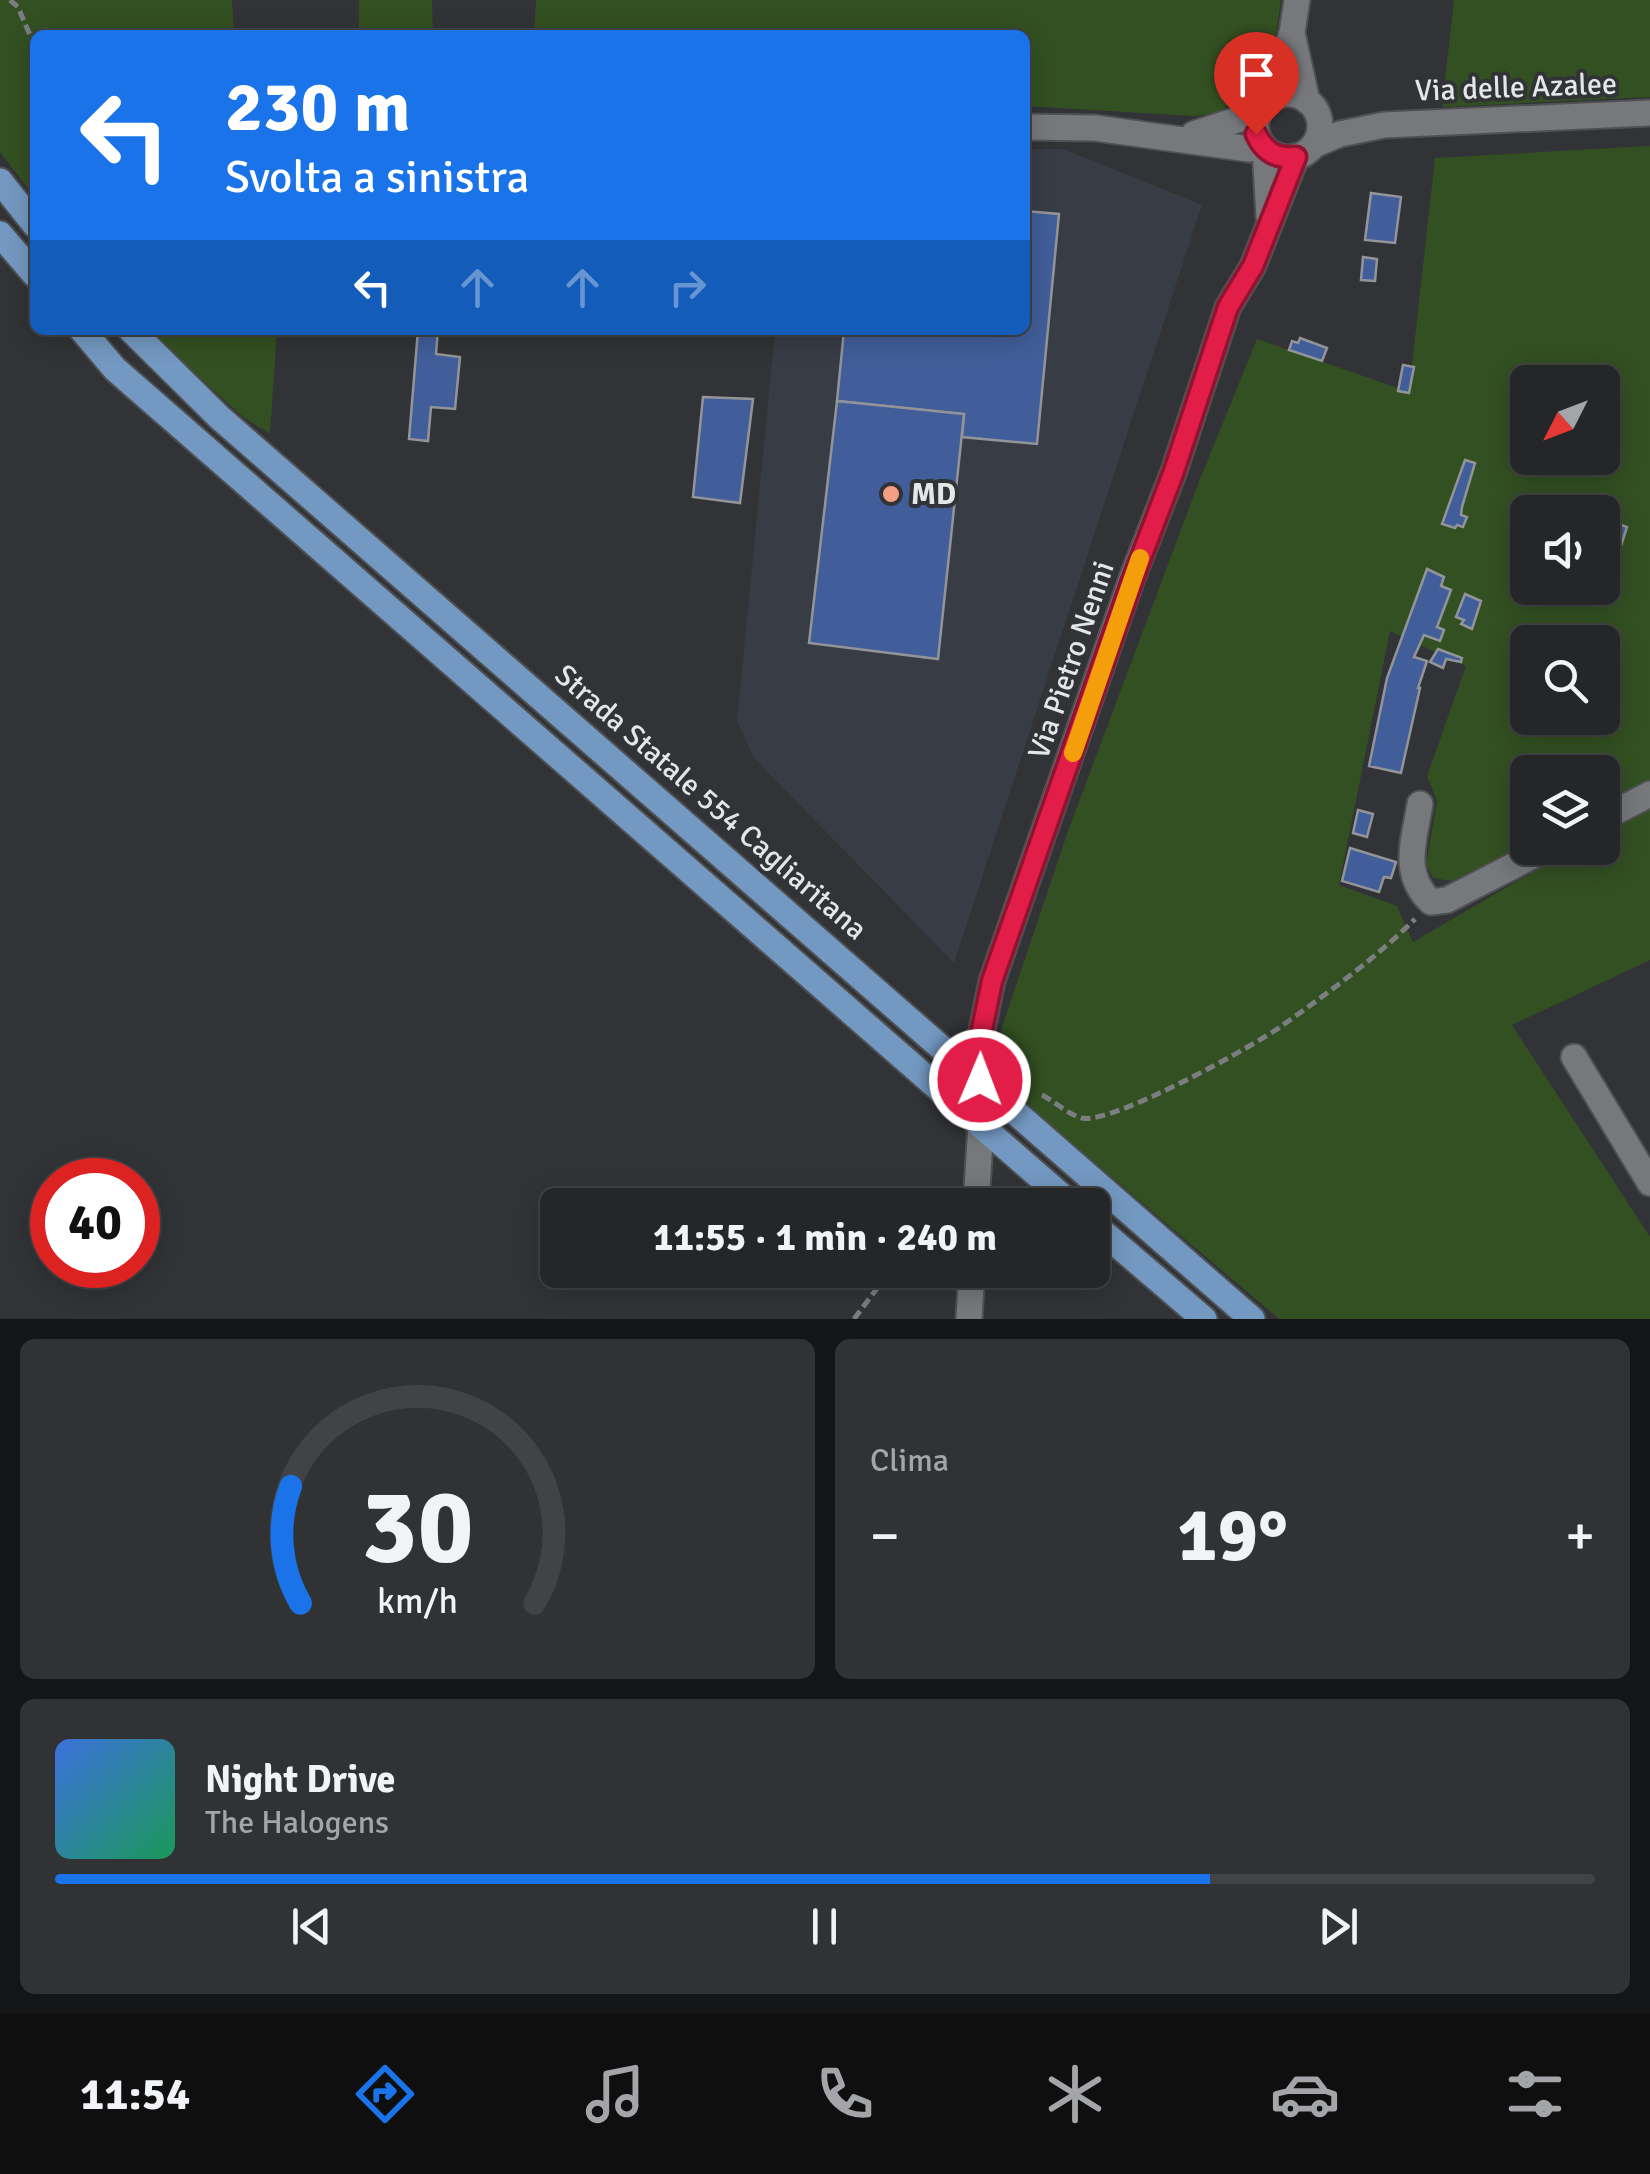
<!DOCTYPE html>
<html lang="it">
<meta charset="utf-8">
<style>
body{margin:0;font-family:Signika,sans-serif;background:#313234;color:#f1f3f6;height:100vh;display:flex;flex-direction:column;font-size:38px;white-space:nowrap}
*{box-sizing:border-box;margin:0}
p{font-size:32px;color:#a3a5a8}
.icon{flex:none;width:55px;height:55px;fill:none;stroke:currentColor;stroke-width:2;stroke-linecap:round;stroke-linejoin:round}
.map{position:relative;height:1319px;overflow:hidden}
.panel{display:flex;flex-direction:column;gap:20px;padding:20px;background:#141516;flex:1}
.panel>*{flex:none}
.banner{position:absolute;left:30px;top:30px;width:1000px;height:305px;border-radius:15px;box-shadow:0 5px 25px #0003,0 0 0 2px #424345;background:#1a73e8;color:#fff;overflow:hidden}
.needle{width:65px;rotate:228deg}
.buttons{position:absolute;left:1510px;top:365px;display:grid;gap:20px}
.buttons a{display:grid;place-items:center;width:110px;height:110px;border-radius:15px;background:#252628;box-shadow:0 5px 25px #0003,0 0 0 2px #424345;font-size:50px}
.speed{position:absolute;left:30px;top:1158px;display:flex;gap:20px;font-size:50px;font-weight:700;text-align:center}
.speed>*{display:grid;place-content:center;width:130px;height:130px;border-radius:50%;background:#252628;box-shadow:0 5px 25px #0003,0 0 0 2px #424345;line-height:1}
.speed .limit{border:15px solid #d22;background:#fff;color:#111}
.pin{position:absolute;display:grid;place-items:center;width:85px;height:85px;color:#fff;margin:-102px -42px;border-radius:50% 50% 50% 0;rotate:-45deg;box-shadow:0 0 10px #0007}
.pin .icon{rotate:45deg}
.me{position:absolute;width:110px;margin:-55px;rotate:1deg;stroke-linejoin:round;filter:drop-shadow(0 0 8px #0008)}
.turn{display:flex;align-items:center;gap:35px;height:210px;padding:0 30px;font-size:45px}
.turn .icon{width:130px;height:130px;stroke-width:2.5}
.turn b{display:block;font-size:70px;line-height:85px}
.lanes{display:flex;align-items:center;height:95px;padding:0 30px;background:#0003;justify-content:center;gap:50px;direction:ltr}
.lanes .off{opacity:.35}
.big{font-size:75px;font-weight:800;line-height:1.1}
.panel .card{flex:1;display:flex;flex-direction:column;justify-content:center;gap:15px;min-width:0;padding:0 35px;border-radius:15px;background:#313234}
.panel .dial{align-items:center;gap:0}
.dial svg{height:260px;overflow:visible;fill:none;stroke:#424345;stroke-width:7;stroke-linecap:round;text-anchor:middle}
.dial text{fill:#f1f3f6;stroke:none}
.song{display:flex;align-items:center;gap:30px}
.cover{width:120px;height:120px;border-radius:15px;background:linear-gradient(135deg,hsl(220 70% 55%),hsl(150 70% 35%))}
.played{height:10px;border-radius:5px;background:linear-gradient(90deg,#1a73e8 75%,#424345 75%)}
.keys{display:flex;justify-content:space-around;direction:ltr}
.heat{display:flex;justify-content:space-between;align-items:center;font-size:55px;direction:ltr}
.panel .tiles{flex:1;display:grid;gap:20px;grid-template-columns:1fr 1fr}
.card:last-child{grid-column:span 2}
.trip{position:absolute;left:540px;top:1188px;width:570px;height:100px;border-radius:15px;background:#252628;box-shadow:0 5px 25px #0003,0 0 0 2px #424345;font-weight:800;line-height:100px;text-align:center}
.tab-bar{display:flex;height:160px;justify-content:space-around;align-items:center;background:#0f0f10;color:#a3a5a8}
.tab-bar .icon{width:70px;height:70px}
.tab-bar .active{color:#1a73e8}
.tab-bar b{font-size:45px;color:#f1f3f6}
.map>svg:first-child{display:block}
</style>
<div class="map">
<svg width="1650" height="1319" viewBox="0 0 1650 1319">
<rect width="100%" height="100%" fill="#313336"/>
<!-- built -->
<path fill="#383c45" d="M 1025,149 L 1063,149 L 1202,205 L 954,963 L 754,758 L 737,721 L 775,330 L 1025,330 Z"/>
<!-- green -->
<g fill="#335022" fill-rule="evenodd">
<path d="M 0,0 L 232,0 L 234,35 L 35,35 L 35,198 L 0,152 Z"/>
<path d="M 359,0 L 432,0 L 433,35 L 359,35 Z"/>
<path d="M 536,0 L 1281,0 L 1277,30 L 1267,62 L 1239,87 L 1222,113 L 1193,116 L 1025,106 L 1025,35 L 534,35 Z"/>
<path d="M 1454,0 L 1650,0 L 1650,97 L 1442,107 Z"/>
<path d="M 1650,146 L 1650,781 L 1603,805 L 1602,772 L 1528,772 L 1527,843 L 1451,881 L 1433,878 L 1426,864 L 1437,801 L 1427,776 L 1466,666 L 1390,631 L 1339,885 L 1397,906 L 1413,942 L 1574,848 L 1602,848 L 1603,831 L 1650,803 L 1650,960 L 1512,1025 L 1650,1237 L 1650,1319 L 1279,1319 L 1007,1088 L 997,1065 L 1002,1027 L 1067,834 L 1200,479 L 1257,339 L 1409,392 L 1435,158 ZM 1528,382 L 1602,382 L 1602,458 L 1528,458 ZM 1528,512 L 1602,512 L 1602,588 L 1528,588 ZM 1528,642 L 1602,642 L 1602,718 L 1528,718 Z"/>
<path d="M 147,330 L 277,330 L 270,434 L 243,417 Z"/>
</g>
<!-- building -->
<g fill="#415e9a" stroke="#939498" stroke-width="2.5">
<path d="M 1371,193 L 1401,197 L 1395,243 L 1365,240 Z"/>
<path d="M 1025,211 L 1059,214 L 1037,444 L 962,437 L 964,414 L 837,401 L 844,330 L 1025,330 Z"/>
<path d="M 1363,257 L 1377,259 L 1375,281 L 1361,280 Z"/>
<path d="M 418,330 L 438,330 L 436,354 L 460,357 L 455,409 L 431,407 L 428,441 L 409,439 Z"/>
<path d="M 1300,338 L 1327,348 L 1322,361 L 1289,350 L 1292,341 L 1298,343 Z"/>
<path d="M 1403,365 L 1414,367 L 1409,393 L 1398,391 Z"/>
<path d="M 703,397 L 753,399 L 740,503 L 693,497 Z"/>
<path d="M 837,401 L 964,414 L 938,659 L 809,643 Z"/>
<path d="M 1465,460 L 1475,463 L 1462,507 L 1461,515 L 1467,517 L 1463,527 L 1457,525 L 1455,528 L 1442,524 Z"/>
<path d="M 1609,521 L 1627,527 L 1604,599 L 1575,590 L 1576,588 L 1602,588 L 1602,523 L 1608,525 Z"/>
<path d="M 1427,569 L 1444,577 L 1441,586 L 1451,590 L 1437,627 L 1444,630 L 1440,641 L 1424,635 L 1414,657 L 1427,661 L 1418,688 L 1420,688 L 1401,773 L 1369,766 L 1387,678 Z"/>
<path d="M 1465,594 L 1481,601 L 1472,629 L 1461,624 L 1464,620 L 1456,617 Z"/>
<path d="M 1438,649 L 1462,658 L 1461,662 L 1446,659 L 1443,668 L 1430,662 Z"/>
<path d="M 1358,810 L 1373,814 L 1367,837 L 1353,833 Z"/>
<path d="M 1350,848 L 1396,862 L 1391,878 L 1384,877 L 1379,892 L 1342,881 Z"/>
</g>
<g fill="none" stroke-linecap="round" stroke-linejoin="round">
<defs>
<g id="minor">
<path d="M 1025,127 L 1095,128 L 1249,149 L 1263,146"/>
<path d="M 1194,134 L 1258,113"/>
<path d="M 1420,804 C 1414,841 1401,874 1431,902 L 1447,900 L 1548,848"/>
<path d="M 1602,819 L 1650,794"/>
<path d="M 1574,1057 L 1650,1183"/>
</g>
<g id="tertiary">
<path d="M 1292,33 L 1307,101"/>
<circle cx="1288" cy="126" r="32"/>
<path d="M 1268,101 L 1292,33 L 1297,0"/>
<path d="M 1314,145 L 1340,134 L 1384,125 L 1650,113"/>
<path d="M 1265,149 L 1269,217"/>
<path d="M 976,1205 L 981,1125 L 979,1045 L 992,981 L 1131,581 L 1174,471 L 1228,307 L 1253,266 L 1296,157"/>
<path d="M 969,1319 L 972,1270"/>
</g>
<g id="primary">
<path d="M 0,181 L 35,225"/>
<path d="M 0,234 L 35,275"/>
<path d="M 82,330 L 115,369 L 1072,1205"/>
<path d="M 131,330 L 219,417 L 1252,1319"/>
<path d="M 1092,1223 L 1204,1319"/>
</g>
</defs>
<!-- minor casing -->
<use href="#minor" stroke="#4e5052" stroke-width="29"/>
<!-- tertiary casing -->
<use href="#tertiary" stroke="#4e5052" stroke-width="29"/>
<!-- primary casing -->
<use href="#primary" stroke="#4e5052" stroke-width="29"/>
<!-- path -->
<g stroke="#7c7d80" stroke-width="5" stroke-dasharray="10 5" stroke-linecap="butt">
<path d="M 10,0 L 18,7 L 35,47"/>
<path d="M 1042,1095 C 1054,1101 1069,1115 1082,1118 C 1111,1125 1256,1045 1283,1025 C 1329,992 1376,958 1415,919"/>
<path d="M 854,1319 L 891,1270"/>
</g>
<!-- minor -->
<use href="#minor" stroke="#77787c" stroke-width="25"/>
<!-- tertiary -->
<use href="#tertiary" stroke="#77787c" stroke-width="25"/>
<!-- primary -->
<use href="#primary" stroke="#7398c1" stroke-width="25"/>
</g>
<g fill="none" stroke-linecap="round" stroke-linejoin="round">
<defs>
<path id="route" d="M 980,1080 L 979,1044 L 992,981 L 1132,581 L 1174,471 L 1228,307 L 1253,266 L 1296,157 C 1277,159 1264,152 1256,134"/>
</defs>
<!-- route casing -->
<use href="#route" stroke="#92132f" stroke-width="25"/>
<!-- route -->
<use href="#route" stroke="#e11d48" stroke-width="18"/>
<!-- slow -->
<path stroke="#f59e0b" stroke-width="18" d="M 1073,753 L 1140,558"/>
</g>
<!-- markers -->
<circle fill="#f39f84" stroke="#313336" stroke-width="4" cx="891" cy="494" r="10"/>
<g text-anchor="middle" stroke-width="8" stroke-linejoin="round" paint-order="stroke">
<!-- street labels -->
<g font-size="30" fill="#e5e6e8" stroke="#313336">
<text transform="translate(1516 87) rotate(-2)" y="10">Via delle Azalee</text>
<text transform="translate(1071 660) rotate(-71)" y="10">Via Pietro Nenni</text>
<text transform="translate(711 802) rotate(41)" y="10">Strada Statale 554 Cagliaritana</text>
</g>
<!-- poi labels -->
<g font-size="30" font-weight="bold" fill="#e5e6e8" stroke="#313336" text-anchor="start">
<text x="911" y="504">MD</text>
</g>
</g>
</svg>
<div class="buttons">
<a><svg class="needle" viewBox="-14 -14 28 28"><path d="M0-13l5 13h-10z" fill="#e53935"/><path d="M0 13l5-13h-10z" fill="#a3a5a8"/></svg></a>
<a><svg class="icon" aria-label="sound" viewBox="0 0 24 24"><path d="M4 9h4l5-4v14l-5-4H4zM17 9q2 3 0 6"/></svg></a>
<a><svg class="icon" aria-label="search" viewBox="0 0 24 24"><circle cx="10" cy="10" r="6"/><path d="M15 15l6 6"/></svg></a>
<a><svg class="icon" aria-label="layers" viewBox="0 0 24 24"><path d="M12 4l9 5-9 5-9-5zM3 14l9 5 9-5"/></svg></a>
</div>
<div class="speed"><div class="limit">40</div></div>
<div class="pin" style="left:1256px;top:134px;background:#d93025"><svg class="icon" aria-label="arrive" viewBox="0 0 24 24"><path d="M6 21V4h12l-3 4 3 4H6"/></svg></div>
<svg class="me" style="left:980px;top:1080px" viewBox="-20 -20 40 40"><circle r="17" fill="#e11d48" stroke="#fff" stroke-width="3"/><path d="M0-11L8 9 0 5-8 9z" fill="#fff"/></svg>
<div class="trip">11:55 · 1 min · 240 m</div>
<div class="banner">
<div class="turn"><svg class="icon" aria-label="left" viewBox="0 0 24 24"><path d="M17 20v-9H6M10 6l-5 5 5 5"/></svg><div><b>230 m</b>Svolta a sinistra</div></div>
<div class="lanes"><svg class="icon" aria-label="left" viewBox="0 0 24 24"><path d="M17 20v-9H6M10 6l-5 5 5 5"/></svg><svg class="icon off" aria-label="ahead" viewBox="0 0 24 24"><path d="M12 20V5M6 11l6-6 6 6"/></svg><svg class="icon off" aria-label="ahead" viewBox="0 0 24 24"><path d="M12 20V5M6 11l6-6 6 6"/></svg><svg class="icon off" aria-label="right" viewBox="0 0 24 24"><path d="M7 20v-9h11M14 6l5 5-5 5"/></svg></div>
</div>
</div>
<section class="panel">
<div class="tiles">
<div class="card dial"><svg viewBox="0 0 100 80">
<path d="M14 69A42 42 0 1 1 86 69"/>
<path d="M14 69A42 42 0 0 1 11 33" stroke="#1a73e8"/>
<text x="50" y="56" font-size="32" font-weight="700">30</text>
<text x="50" y="72" font-size="11">km/h</text>
</svg></div>
<div class="card"><p>Clima</p>
<div class="heat"><a>−</a><b class="big">19°</b><a>+</a></div>
</div>
<div class="card">
<div class="song"><i class="cover"></i><div><b>Night Drive</b><p>The Halogens</p></div></div>
<div class="played"></div>
<div class="keys"><svg class="icon" aria-label="previous" viewBox="0 0 24 24"><path d="M18 5L8 12l10 7zM5 5v14"/></svg><svg class="icon" aria-label="pause" viewBox="0 0 24 24"><path d="M8 5v14M16 5v14"/></svg><svg class="icon" aria-label="next" viewBox="0 0 24 24"><path d="M6 5l10 7-10 7zM19 5v14"/></svg></div>
</div>
</div>
</section>
<nav class="tab-bar">
<b>11:54</b>
<svg class="icon active" aria-label="directions" viewBox="0 0 24 24"><path d="M12 3l9 9-9 9-9-9zM9 14v-3h6M13 9l2 2-2 2"/></svg>
<svg class="icon" aria-label="music" viewBox="0 0 24 24"><path d="M9 18V5l10-2v13"/><circle cx="6" cy="18" r="3"/><circle cx="16" cy="16" r="3"/></svg>
<svg class="icon" aria-label="phone" viewBox="0 0 24 24"><path d="M5 4h4l2 5-3 2q2 4 5 5l2-3 5 2v4C11 20 4 13 5 4z"/></svg>
<svg class="icon" aria-label="climate" viewBox="0 0 24 24"><path d="M12 3v18M4 7l16 10M4 17L20 7"/></svg>
<svg class="icon" aria-label="car" viewBox="0 0 24 24"><path d="M5 17H2v-5l4-1 3-4h7l3 4 3 1v5h-3M9 17h6M6 11h13"/><circle cx="7" cy="17" r="2"/><circle cx="17" cy="17" r="2"/></svg>
<svg class="icon" aria-label="filters" viewBox="0 0 24 24"><path d="M4 7h16M4 17h16"/><circle cx="9" cy="7" r="2"/><circle cx="15" cy="17" r="2"/></svg>
</nav>
